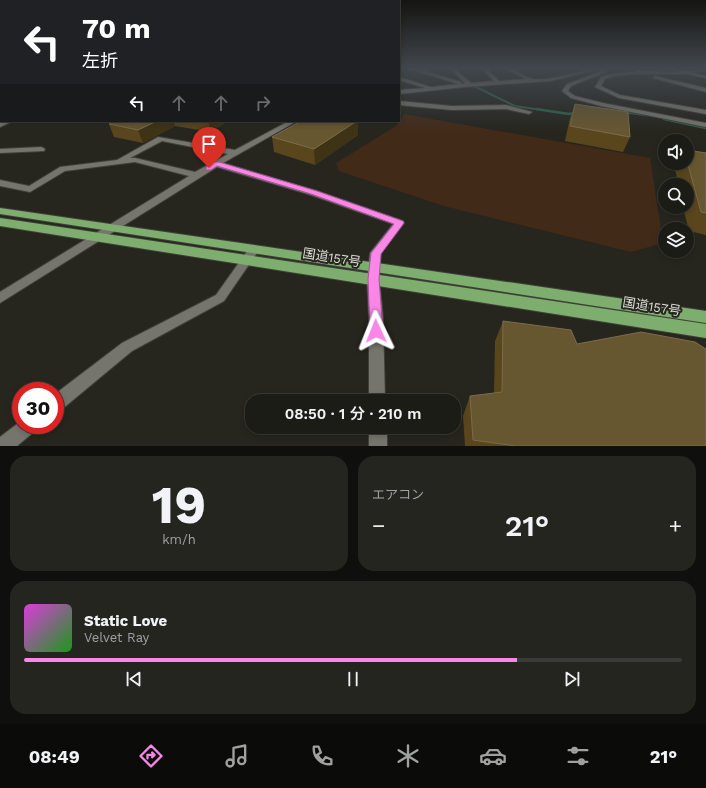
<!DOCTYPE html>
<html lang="ja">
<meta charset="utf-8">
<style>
body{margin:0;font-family:"Work Sans","Noto Sans JP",sans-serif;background:#252520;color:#f1f3f6;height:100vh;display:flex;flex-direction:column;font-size:15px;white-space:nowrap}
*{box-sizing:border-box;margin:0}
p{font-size:13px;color:#a0a1a1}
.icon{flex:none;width:22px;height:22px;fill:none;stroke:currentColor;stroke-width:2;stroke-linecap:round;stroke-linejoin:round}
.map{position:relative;height:446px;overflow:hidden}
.side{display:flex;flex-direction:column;gap:10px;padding:10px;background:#0f0f0d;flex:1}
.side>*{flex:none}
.guide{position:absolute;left:0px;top:0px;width:400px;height:122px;box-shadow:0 2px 6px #0003,0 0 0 1px #3a3a36;background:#202124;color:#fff;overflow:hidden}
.tools{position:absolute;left:658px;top:134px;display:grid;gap:8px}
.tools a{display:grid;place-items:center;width:36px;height:36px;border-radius:50%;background:#1c1c17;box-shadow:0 2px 6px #0003,0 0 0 1px #3a3a36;font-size:20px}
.speed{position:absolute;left:12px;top:382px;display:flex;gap:8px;font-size:20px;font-weight:700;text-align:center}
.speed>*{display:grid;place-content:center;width:52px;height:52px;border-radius:50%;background:#1c1c17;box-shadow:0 2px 6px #0003,0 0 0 1px #3a3a36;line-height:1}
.speed .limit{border:6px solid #d22;background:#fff;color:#111}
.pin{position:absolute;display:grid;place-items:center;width:34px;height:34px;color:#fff;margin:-41px -17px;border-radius:50% 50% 50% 0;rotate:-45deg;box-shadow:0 0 4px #0007}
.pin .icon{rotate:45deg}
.me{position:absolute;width:44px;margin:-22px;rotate:358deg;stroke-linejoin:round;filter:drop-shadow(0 0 3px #0008)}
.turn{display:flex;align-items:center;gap:14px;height:84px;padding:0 16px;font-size:18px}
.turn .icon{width:52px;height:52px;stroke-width:2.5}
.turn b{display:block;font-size:28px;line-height:34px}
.lanes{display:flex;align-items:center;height:38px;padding:0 16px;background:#0003;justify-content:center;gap:20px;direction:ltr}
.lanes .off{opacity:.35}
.big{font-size:30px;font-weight:600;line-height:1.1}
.side .tile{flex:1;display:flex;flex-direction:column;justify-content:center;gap:6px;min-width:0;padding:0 14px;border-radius:16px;background:#252520}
.side .dial{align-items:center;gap:0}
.dial b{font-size:52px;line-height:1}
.song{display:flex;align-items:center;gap:12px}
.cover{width:48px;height:48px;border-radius:6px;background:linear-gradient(135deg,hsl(300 70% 55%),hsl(120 70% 35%))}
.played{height:4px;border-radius:2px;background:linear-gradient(90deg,#fa87e7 75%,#3a3a36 75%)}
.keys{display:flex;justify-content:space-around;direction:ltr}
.heat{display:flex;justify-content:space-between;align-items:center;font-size:22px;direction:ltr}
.side .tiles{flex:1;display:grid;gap:10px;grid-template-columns:1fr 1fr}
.tile:last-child{grid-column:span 2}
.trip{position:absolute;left:245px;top:394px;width:216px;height:40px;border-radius:16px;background:#1c1c17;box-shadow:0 2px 6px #0003,0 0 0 1px #3a3a36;font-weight:600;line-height:40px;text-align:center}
.tab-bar{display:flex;height:64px;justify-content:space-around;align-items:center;background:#0b0b09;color:#a0a1a1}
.tab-bar .icon{width:28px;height:28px}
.tab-bar .current{color:#fa87e7}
.tab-bar b{font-size:18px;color:#f1f3f6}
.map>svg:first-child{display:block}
</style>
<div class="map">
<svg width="706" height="446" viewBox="0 0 706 446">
<rect width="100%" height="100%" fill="#26261f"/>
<!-- green -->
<path fill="#422a19" d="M 404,114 L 650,158 L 663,243 L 631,252 L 444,206 L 339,171 L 336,163 L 396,126 Z"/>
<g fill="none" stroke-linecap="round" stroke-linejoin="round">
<!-- stream-far1 -->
<path stroke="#2f624e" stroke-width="2" d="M 457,81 L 476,87 L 515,106 L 542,110"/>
<!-- stream -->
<g stroke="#2f624e" stroke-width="2.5">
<path d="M 536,109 L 569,114 L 575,113"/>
<path d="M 625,112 L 646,115"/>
<path d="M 664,119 L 706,128"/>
</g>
<defs>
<g id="minor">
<path d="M 407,68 L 415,68 L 461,82 L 461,84 L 465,83 L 449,68 L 454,68 L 471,83 L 494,81 L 481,68 L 486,68 L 499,81 L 526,79 L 504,68 C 515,68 523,77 533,79 C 549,81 573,73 589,70 L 591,71 L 551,81 L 465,87 L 399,94 L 399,90 L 425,88 L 399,80 L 399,77 L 431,87 L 458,84 Z"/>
<path d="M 706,69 L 706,71 C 698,72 690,74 681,74 C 659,75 626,71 605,79 L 601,86 L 620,95 L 706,110 L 706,114 L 619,98 L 595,87 L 601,77 L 611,74 L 635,72 L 637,71 L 683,72 Z"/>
<path d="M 602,71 L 606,72 L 571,86 L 568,91 L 575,96 L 603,103 L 706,123 L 706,127 L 601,106 L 571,98 L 562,91 L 567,84 Z"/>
<rect x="0" y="73" width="1" height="2"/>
<path d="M 655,76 L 706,88 L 706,92 L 653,78 Z"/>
<path d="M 0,94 L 1,95 L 1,99 L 0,98 Z"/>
<path d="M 399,101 L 452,106 L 506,105 L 532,112 L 529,114 L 506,109 L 452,110 L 399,105 Z"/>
<path d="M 4,121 L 13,121 L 0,127 L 0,123 Z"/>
<path d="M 289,121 L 297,121 L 223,163 L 317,191 L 403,221 L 404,223 L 381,253 L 379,279 L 383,317 L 385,401 L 369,401 L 369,317 L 367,279 L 370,253 L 393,224 L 311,195 L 217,167 L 0,303 L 0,292 L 189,176 L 135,162 L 65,171 L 30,192 L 0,186 L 0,180 L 29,186 L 60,167 L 117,160 L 158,137 L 235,150 ZM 162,141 L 228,154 L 195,172 L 135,158 L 130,158 Z"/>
<path d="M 41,147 L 45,149 L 44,151 L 0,153 L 0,149 Z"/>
<path d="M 254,246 L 258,247 L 259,250 L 224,301 L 132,351 L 61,410 L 55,412 L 55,394 L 122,343 L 216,295 L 250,247 Z"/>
<path d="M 21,421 L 21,425 L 37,425 L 35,431 L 17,446 L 0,446 L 0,437 Z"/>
<rect x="369" y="427" width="18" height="19"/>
</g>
<path id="major" d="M 661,68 L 671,68 L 706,76 L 706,78 Z"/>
<g id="highway">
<path d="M 0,208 L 706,311 L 706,323 L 0,214 Z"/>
<path d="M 0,218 L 706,324 L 706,338 L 0,226 Z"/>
</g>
</defs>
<!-- minor casing -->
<use href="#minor" stroke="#40413b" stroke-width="2"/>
<!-- major casing -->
<use href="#major" stroke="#40413b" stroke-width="2"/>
<!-- highway casing -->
<use href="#highway" stroke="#40413b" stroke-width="2"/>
<!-- minor -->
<use href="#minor" fill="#75756d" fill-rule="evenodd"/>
<!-- major -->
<use href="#major" fill="#7a976d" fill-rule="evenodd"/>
<!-- highway -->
<use href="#highway" fill="#7eae6d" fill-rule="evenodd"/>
</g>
<!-- wall -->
<g fill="#59461d">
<path d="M 575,104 L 630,137 L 623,152 L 565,141 L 570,118 Z"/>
<path d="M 116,121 L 228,121 L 211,132 L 175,126 L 143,143 L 114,137 L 109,124 Z"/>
<path d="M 358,135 L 315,165 L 274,152 L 272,137 Z"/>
<path d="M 687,150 L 706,153 L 706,235 L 689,231 L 683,207 L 687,207 L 687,185 L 679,185 L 674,166 L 676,163 L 687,163 Z"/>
<path d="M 503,321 L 577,344 L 706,446 L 465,446 L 463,416 L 470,396 L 494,393 L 495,341 Z"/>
</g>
<!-- shaded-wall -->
<g fill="#3f3315">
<path d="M 157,121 L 174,121 L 175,126 L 143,143 L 138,130 Z"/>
<path d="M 208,121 L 228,121 L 211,132 Z"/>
<path d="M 357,121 L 358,121 L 358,135 L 315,165 L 314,149 Z"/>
</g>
<!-- building -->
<g fill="#675731" stroke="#7a6c4c">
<path d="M 575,104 L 628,112 L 630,137 L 570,126 Z"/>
<path d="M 116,121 L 157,121 L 138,130 L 109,124 Z"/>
<path d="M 301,121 L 357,121 L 314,149 L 272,137 Z"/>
<path d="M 687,150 L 706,153 L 706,213 L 701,212 L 687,161 Z"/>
<path d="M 503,321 L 571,330 L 577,344 L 641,332 L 695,342 L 706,349 L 706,446 L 516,446 L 473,440 L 470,396 L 502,392 Z"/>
</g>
<!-- sky -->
<linearGradient id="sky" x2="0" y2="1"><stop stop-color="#151511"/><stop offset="0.52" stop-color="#41474d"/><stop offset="1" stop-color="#41474d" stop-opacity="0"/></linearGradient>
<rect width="706" height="131" fill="url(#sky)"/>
<!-- route -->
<path fill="#fa87e7" stroke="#a25896" d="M 214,162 L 219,162 L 317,191 L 403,221 L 404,223 L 381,254 L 379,279 L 383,331 L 381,335 L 376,336 L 372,335 L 370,331 L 368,279 L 371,253 L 394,224 L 311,194 L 217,166 L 211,170 L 206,170 L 206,167 Z"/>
<g text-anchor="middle" stroke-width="4" stroke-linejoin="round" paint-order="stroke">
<!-- street labels -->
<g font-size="13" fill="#ddded9" stroke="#26261f">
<text transform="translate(332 257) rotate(9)" y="5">国道157号</text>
<text transform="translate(652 306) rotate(9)" y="5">国道157号</text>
</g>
</g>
</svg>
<div class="tools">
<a><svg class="icon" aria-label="sound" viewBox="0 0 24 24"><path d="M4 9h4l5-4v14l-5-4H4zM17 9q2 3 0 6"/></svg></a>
<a><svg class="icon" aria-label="search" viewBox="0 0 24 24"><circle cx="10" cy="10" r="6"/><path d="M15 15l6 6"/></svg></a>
<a><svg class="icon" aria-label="layers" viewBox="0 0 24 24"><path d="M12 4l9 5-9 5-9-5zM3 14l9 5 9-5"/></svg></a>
</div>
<div class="speed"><div class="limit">30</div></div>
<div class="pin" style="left:209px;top:168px;background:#d93025"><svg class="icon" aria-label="arrive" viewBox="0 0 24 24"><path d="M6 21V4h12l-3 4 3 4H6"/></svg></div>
<svg class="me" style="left:376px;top:331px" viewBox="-20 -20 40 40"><path d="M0-17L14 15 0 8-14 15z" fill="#fa87e7" stroke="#fff" stroke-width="4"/></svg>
<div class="trip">08:50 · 1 分 · 210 m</div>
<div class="guide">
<div class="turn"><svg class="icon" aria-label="left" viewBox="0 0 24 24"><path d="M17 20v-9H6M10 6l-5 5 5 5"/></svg><div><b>70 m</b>左折</div></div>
<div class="lanes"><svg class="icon" aria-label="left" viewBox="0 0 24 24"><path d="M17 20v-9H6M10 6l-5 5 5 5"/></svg><svg class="icon off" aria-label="ahead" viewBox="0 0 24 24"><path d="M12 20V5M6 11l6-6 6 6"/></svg><svg class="icon off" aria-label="ahead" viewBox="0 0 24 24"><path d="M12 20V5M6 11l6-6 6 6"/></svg><svg class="icon off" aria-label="right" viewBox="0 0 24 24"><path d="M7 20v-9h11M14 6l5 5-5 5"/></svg></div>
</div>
</div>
<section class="side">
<div class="tiles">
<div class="tile dial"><b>19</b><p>km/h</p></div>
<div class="tile"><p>エアコン</p>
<div class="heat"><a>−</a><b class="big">21°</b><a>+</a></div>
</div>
<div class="tile">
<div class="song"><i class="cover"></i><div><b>Static Love</b><p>Velvet Ray</p></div></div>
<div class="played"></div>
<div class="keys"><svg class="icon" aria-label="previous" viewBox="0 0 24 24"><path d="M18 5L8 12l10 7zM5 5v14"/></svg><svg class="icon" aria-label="pause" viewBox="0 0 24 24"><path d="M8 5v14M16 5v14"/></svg><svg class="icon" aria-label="next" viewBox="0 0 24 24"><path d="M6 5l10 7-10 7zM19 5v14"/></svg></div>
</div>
</div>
</section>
<nav class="tab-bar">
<b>08:49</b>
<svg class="icon current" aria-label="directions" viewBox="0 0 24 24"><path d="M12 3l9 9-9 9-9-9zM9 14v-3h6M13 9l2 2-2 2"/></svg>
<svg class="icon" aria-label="music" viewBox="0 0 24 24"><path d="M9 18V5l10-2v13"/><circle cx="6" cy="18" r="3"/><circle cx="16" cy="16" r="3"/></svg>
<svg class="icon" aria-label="phone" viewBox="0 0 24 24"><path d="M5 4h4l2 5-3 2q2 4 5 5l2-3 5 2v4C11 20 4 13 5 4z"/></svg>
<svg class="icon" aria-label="climate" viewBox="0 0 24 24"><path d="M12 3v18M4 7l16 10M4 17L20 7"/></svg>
<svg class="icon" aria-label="car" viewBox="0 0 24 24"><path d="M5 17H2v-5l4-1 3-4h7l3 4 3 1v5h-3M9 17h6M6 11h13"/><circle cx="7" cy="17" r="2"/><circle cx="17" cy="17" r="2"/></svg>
<svg class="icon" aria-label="filters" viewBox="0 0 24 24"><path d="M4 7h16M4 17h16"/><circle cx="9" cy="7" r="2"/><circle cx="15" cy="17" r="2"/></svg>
<b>21°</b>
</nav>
